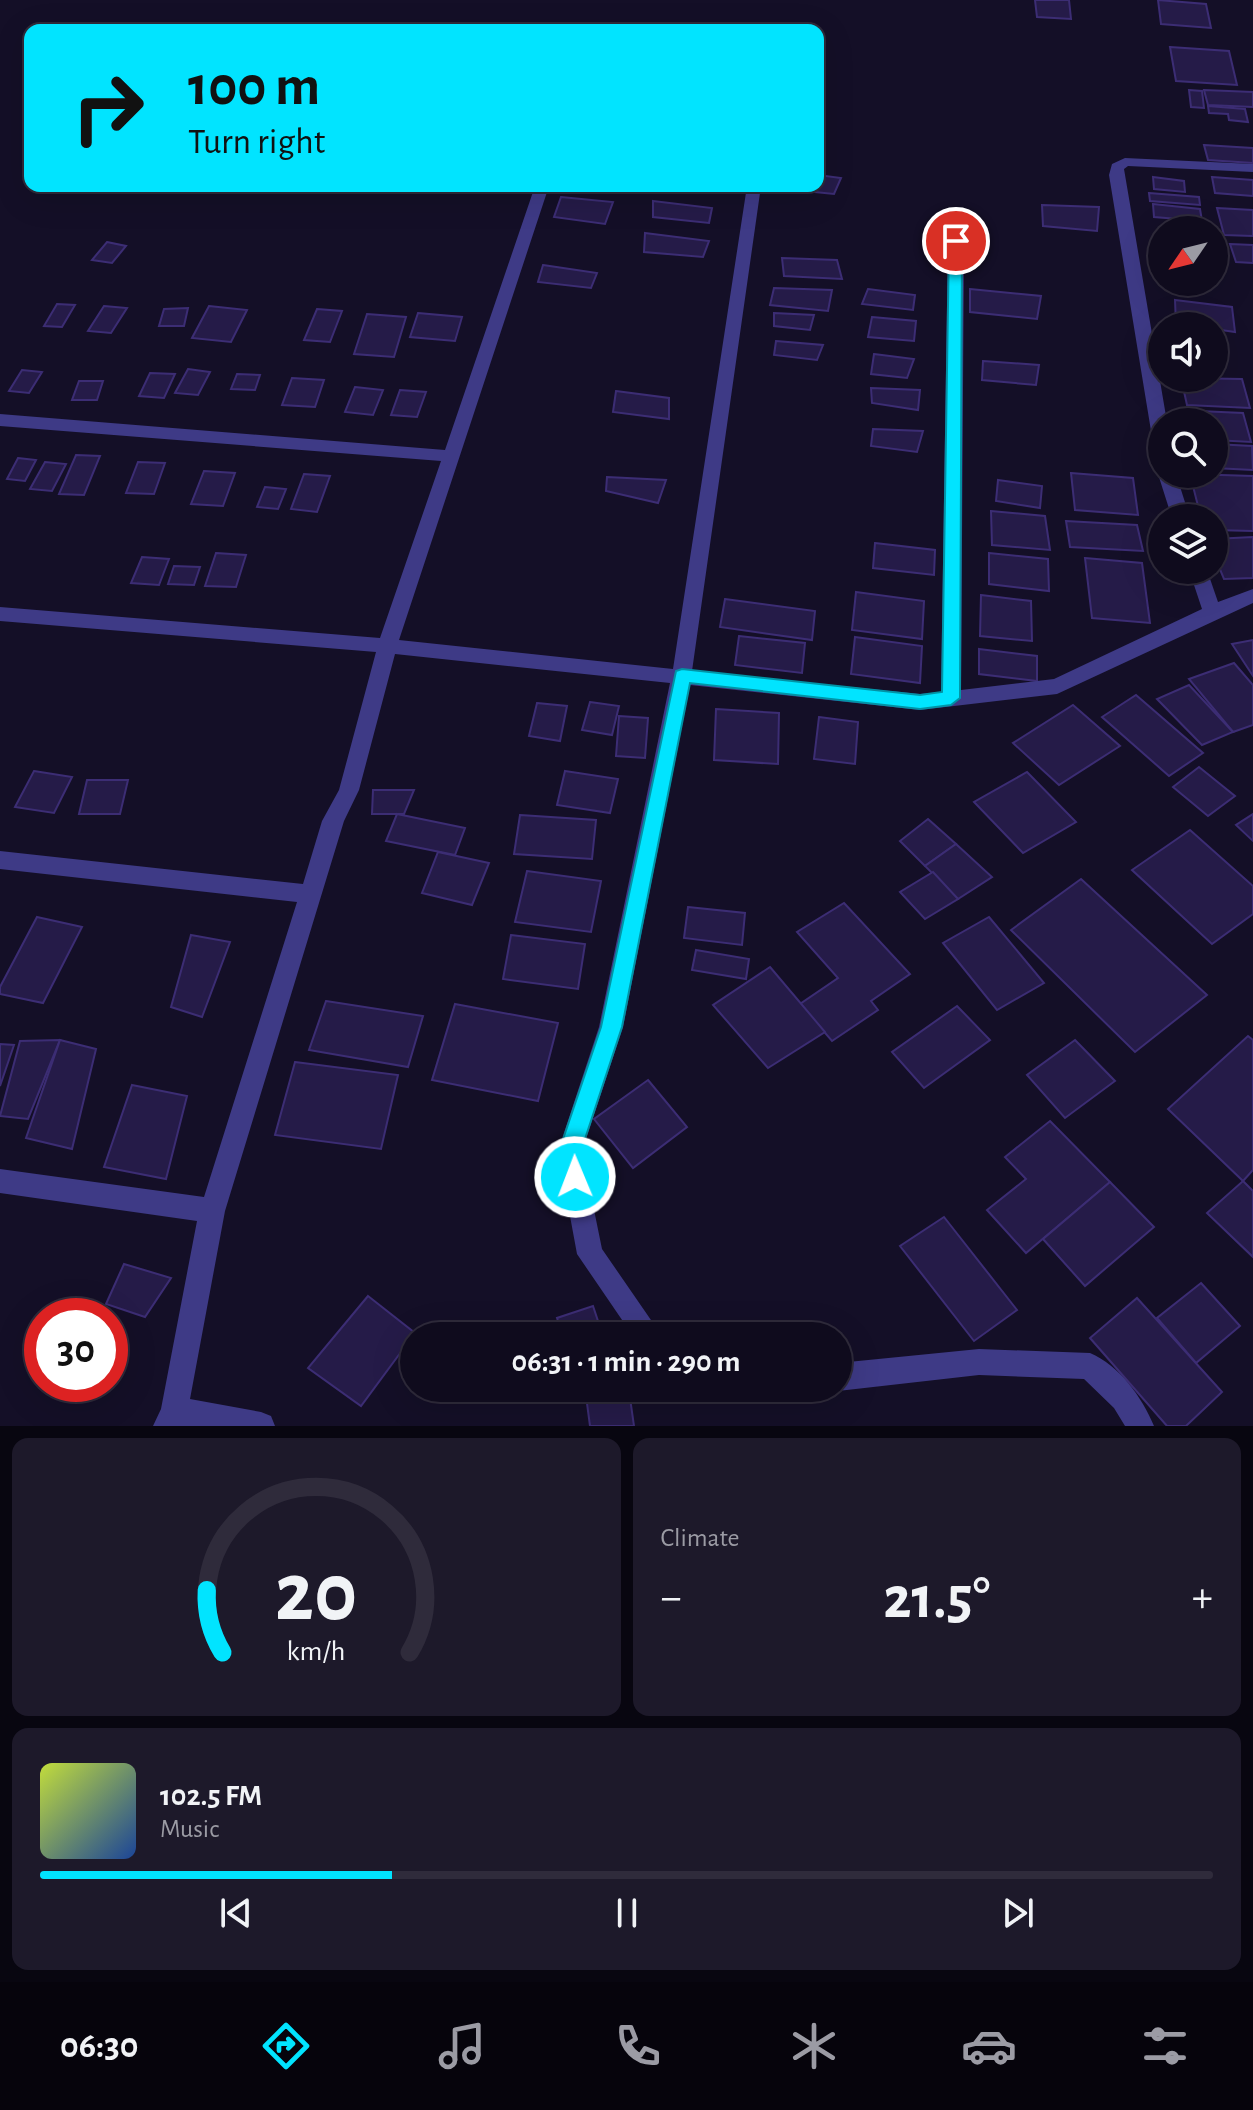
<!DOCTYPE html>
<meta charset="utf-8">
<style>
body{margin:0;font-family:"Alegreya Sans",sans-serif;background:#1d192a;color:#f1f3f6;height:100vh;display:flex;flex-direction:column;font-size:30px;white-space:nowrap}
*{box-sizing:border-box;margin:0}
p{font-size:26px;color:#9b9ba4}
.icon{flex:none;width:44px;height:44px;fill:none;stroke:currentColor;stroke-width:2;stroke-linecap:round;stroke-linejoin:round}
.map{position:relative;height:1426px;overflow:hidden}
.details{display:flex;flex-direction:column;gap:12px;padding:12px;background:#080610;flex:1}
.details>*{flex:none}
.banner{position:absolute;left:24px;top:24px;width:800px;height:168px;border-radius:16px;box-shadow:0 8px 32px #0002,0 0 0 2px #2f2b3b;background:#01e4ff;color:#111;overflow:hidden}
.needle{width:52px;rotate:235deg}
.fabs{position:absolute;left:1148px;top:216px;display:grid;gap:16px}
.fabs a{display:grid;place-items:center;width:80px;height:80px;border-radius:50%;background:#0f0b1d;box-shadow:0 8px 32px #0002,0 0 0 2px #2f2b3b;font-size:40px}
.speed{position:absolute;left:24px;top:1298px;display:flex;gap:16px;font-size:40px;font-weight:700;text-align:center}
.speed>*{display:grid;place-content:center;width:104px;height:104px;border-radius:50%;background:#0f0b1d;box-shadow:0 8px 32px #0002,0 0 0 2px #2f2b3b;line-height:1}
.speed .limit{border:12px solid #d22;background:#fff;color:#111}
.pin{position:absolute;display:grid;place-items:center;width:68px;height:68px;color:#fff;margin:-34px;border:4px solid #fff;border-radius:50%;box-shadow:0 2px 8px #0007}
.me{position:absolute;width:88px;margin:-44px;rotate:359deg;stroke-linejoin:round;filter:drop-shadow(0 0 6px #0008)}
.turn{display:flex;align-items:center;gap:28px;height:168px;padding:0 32px;font-size:36px}
.turn .icon{width:104px;height:104px;stroke-width:2.5}
.turn b{display:block;font-size:56px;line-height:68px}
.big{font-size:60px;font-weight:600;line-height:1.1}
.details .tile{flex:1;display:flex;flex-direction:column;justify-content:center;gap:12px;min-width:0;padding:0 28px;border-radius:16px;background:#1d192a}
.details .dial{align-items:center;gap:0}
.dial svg{height:208px;overflow:visible;fill:none;stroke:#2f2b3b;stroke-width:7;stroke-linecap:round;text-anchor:middle}
.dial text{fill:#f1f3f6;stroke:none}
.song{display:flex;align-items:center;gap:24px}
.cover{width:96px;height:96px;border-radius:12px;background:linear-gradient(135deg,hsl(70 70% 55%),hsl(220 70% 35%))}
.played{height:8px;border-radius:4px;background:linear-gradient(90deg,#01e4ff 30%,#2f2b3b 30%)}
.keys{display:flex;justify-content:space-around;direction:ltr}
.heat{display:flex;justify-content:space-between;align-items:center;font-size:44px;direction:ltr}
.details .tiles{flex:1;display:grid;gap:12px;grid-template-columns:1fr 1fr}
.tile:last-child{grid-column:span 2}
.trip{position:absolute;left:400px;top:1322px;width:452px;height:80px;border-radius:40px;background:#0f0b1d;box-shadow:0 8px 32px #0002,0 0 0 2px #2f2b3b;font-weight:600;line-height:80px;text-align:center}
.tab-bar{display:flex;height:128px;justify-content:space-around;align-items:center;background:#06040c;color:#9b9ba4}
.tab-bar .icon{width:56px;height:56px}
.tab-bar .active{color:#01e4ff}
.tab-bar b{font-size:36px;color:#f1f3f6}
.map>svg:first-child{display:block}
</style>
<div class="map">
<svg width="1253" height="1426" viewBox="0 0 1253 1426">
<rect width="100%" height="100%" fill="#140f27"/>
<!-- building -->
<g fill="#251b48" stroke="#3c2d74" stroke-width="2">
<path d="M 1035,0 L 1069,0 L 1071,19 L 1037,17 Z"/>
<path d="M 1158,0 L 1206,4 L 1211,28 L 1161,24 Z"/>
<path d="M 1170,47 L 1229,51 L 1237,85 L 1176,81 Z"/>
<path d="M 1189,90 L 1202,91 L 1204,108 L 1191,107 Z"/>
<path d="M 1204,90 L 1253,92 L 1253,107 L 1208,105 Z"/>
<path d="M 1208,106 L 1245,109 L 1248,122 L 1229,120 L 1228,114 L 1209,113 Z"/>
<path d="M 1204,145 L 1253,148 L 1253,163 L 1208,160 Z"/>
<path d="M 818,175 L 841,178 L 834,194 L 785,189 L 785,186 L 818,186 Z"/>
<path d="M 1153,177 L 1184,181 L 1185,192 L 1154,189 Z"/>
<path d="M 1212,177 L 1253,180 L 1253,196 L 1215,193 Z"/>
<path d="M 638,186 L 700,186 L 699,193 L 638,188 Z"/>
<path d="M 1149,193 L 1199,197 L 1200,205 L 1150,201 Z"/>
<path d="M 561,197 L 613,202 L 605,224 L 554,217 Z"/>
<path d="M 653,201 L 712,208 L 709,223 L 653,217 Z"/>
<path d="M 1153,204 L 1200,209 L 1202,221 L 1154,217 Z"/>
<path d="M 1042,205 L 1099,207 L 1097,231 L 1043,226 Z"/>
<path d="M 1217,208 L 1253,210 L 1253,236 L 1224,235 Z"/>
<path d="M 645,233 L 709,241 L 703,257 L 644,252 Z"/>
<path d="M 107,242 L 126,246 L 112,263 L 92,260 Z"/>
<path d="M 1230,244 L 1253,245 L 1253,263 L 1236,262 Z"/>
<path d="M 782,258 L 837,260 L 842,279 L 784,276 Z"/>
<path d="M 543,265 L 597,273 L 591,288 L 538,282 Z"/>
<path d="M 774,288 L 832,290 L 828,311 L 770,305 Z"/>
<path d="M 868,289 L 915,295 L 913,310 L 862,304 Z"/>
<path d="M 970,289 L 1041,296 L 1037,319 L 970,312 Z"/>
<path d="M 1175,300 L 1232,307 L 1235,332 L 1214,329 L 1214,326 L 1176,325 Z"/>
<path d="M 57,304 L 75,305 L 62,327 L 44,326 Z"/>
<path d="M 104,306 L 127,308 L 111,333 L 88,331 Z"/>
<path d="M 209,306 L 247,310 L 231,342 L 192,338 Z"/>
<path d="M 188,308 L 184,326 L 159,326 L 164,309 Z"/>
<path d="M 317,309 L 342,311 L 330,342 L 304,340 Z"/>
<path d="M 418,313 L 462,317 L 455,341 L 410,337 Z"/>
<path d="M 774,313 L 814,315 L 810,330 L 774,326 Z"/>
<path d="M 367,314 L 406,317 L 394,357 L 354,354 Z"/>
<path d="M 872,317 L 916,321 L 914,341 L 868,337 Z"/>
<path d="M 776,341 L 823,345 L 817,360 L 774,355 Z"/>
<path d="M 874,354 L 914,359 L 907,378 L 871,374 Z"/>
<path d="M 983,361 L 1039,365 L 1036,385 L 982,380 Z"/>
<path d="M 188,369 L 210,372 L 198,395 L 175,393 Z"/>
<path d="M 22,370 L 42,372 L 29,393 L 9,391 Z"/>
<path d="M 150,373 L 175,374 L 164,398 L 139,396 Z"/>
<path d="M 237,374 L 260,375 L 255,390 L 231,389 Z"/>
<path d="M 292,378 L 324,380 L 315,407 L 282,405 Z"/>
<path d="M 1181,378 L 1242,379 L 1250,408 L 1187,405 Z"/>
<path d="M 79,381 L 103,381 L 97,400 L 72,400 Z"/>
<path d="M 355,387 L 383,390 L 373,415 L 345,412 Z"/>
<path d="M 871,388 L 920,390 L 918,410 L 872,403 Z"/>
<path d="M 400,390 L 426,392 L 417,417 L 391,415 Z"/>
<path d="M 616,391 L 669,398 L 669,419 L 613,412 Z"/>
<path d="M 1176,410 L 1243,413 L 1251,442 L 1214,440 L 1214,422 L 1179,422 Z"/>
<path d="M 873,429 L 923,431 L 917,452 L 871,446 Z"/>
<path d="M 1214,444 L 1252,446 L 1253,470 L 1214,468 Z"/>
<path d="M 76,455 L 100,456 L 84,495 L 59,494 Z"/>
<path d="M 18,458 L 36,460 L 25,481 L 7,479 Z"/>
<path d="M 45,462 L 66,464 L 52,491 L 30,489 Z"/>
<path d="M 138,462 L 165,463 L 154,494 L 126,493 Z"/>
<path d="M 204,471 L 235,473 L 223,506 L 191,504 Z"/>
<path d="M 1071,473 L 1133,478 L 1138,515 L 1075,510 Z"/>
<path d="M 304,474 L 330,476 L 317,512 L 291,509 Z"/>
<path d="M 1190,474 L 1253,476 L 1253,531 L 1214,530 L 1214,518 L 1201,518 Z"/>
<path d="M 607,477 L 666,480 L 658,503 L 606,491 Z"/>
<path d="M 998,480 L 1042,486 L 1040,508 L 996,501 Z"/>
<path d="M 265,487 L 286,489 L 278,509 L 257,507 Z"/>
<path d="M 991,511 L 1045,516 L 1050,550 L 992,545 Z"/>
<path d="M 1066,521 L 1137,525 L 1143,551 L 1070,547 Z"/>
<path d="M 1253,537 L 1253,578 L 1224,579 L 1214,555 L 1214,539 Z"/>
<path d="M 875,543 L 935,550 L 934,575 L 873,568 Z"/>
<path d="M 216,553 L 246,555 L 236,587 L 205,586 Z"/>
<path d="M 989,553 L 1048,559 L 1049,591 L 989,584 Z"/>
<path d="M 142,557 L 169,559 L 159,585 L 131,583 Z"/>
<path d="M 1085,558 L 1142,563 L 1150,623 L 1092,618 Z"/>
<path d="M 174,566 L 200,567 L 194,585 L 168,584 Z"/>
<path d="M 856,592 L 924,601 L 922,639 L 852,630 Z"/>
<path d="M 981,595 L 1031,601 L 1032,641 L 980,636 Z"/>
<path d="M 725,599 L 815,611 L 812,640 L 720,627 Z"/>
<path d="M 739,636 L 805,643 L 802,673 L 735,665 Z"/>
<path d="M 855,637 L 922,646 L 920,683 L 851,674 Z"/>
<path d="M 1253,640 L 1253,676 L 1232,644 Z"/>
<path d="M 979,649 L 1037,656 L 1037,681 L 979,674 Z"/>
<path d="M 1234,663 L 1253,685 L 1253,725 L 1233,732 L 1189,679 Z"/>
<path d="M 1189,685 L 1233,732 L 1202,745 L 1157,699 Z"/>
<path d="M 1136,695 L 1203,753 L 1169,776 L 1102,717 Z"/>
<path d="M 590,702 L 619,706 L 612,735 L 582,730 Z"/>
<path d="M 537,703 L 567,706 L 560,741 L 529,736 Z"/>
<path d="M 1073,705 L 1120,746 L 1059,785 L 1013,743 Z"/>
<path d="M 716,709 L 779,713 L 778,764 L 714,760 Z"/>
<path d="M 619,716 L 648,718 L 645,758 L 616,756 Z"/>
<path d="M 819,717 L 858,722 L 855,764 L 814,759 Z"/>
<path d="M 1199,767 L 1235,796 L 1208,816 L 1173,787 Z"/>
<path d="M 34,771 L 72,777 L 54,813 L 15,807 Z"/>
<path d="M 565,771 L 618,779 L 610,813 L 557,805 Z"/>
<path d="M 1027,772 L 1076,822 L 1023,853 L 974,802 Z"/>
<path d="M 87,780 L 128,780 L 120,814 L 79,814 Z"/>
<path d="M 373,790 L 414,790 L 404,814 L 372,814 Z"/>
<path d="M 397,814 L 465,828 L 455,855 L 386,841 Z"/>
<path d="M 1253,814 L 1253,841 L 1236,825 Z"/>
<path d="M 520,815 L 596,820 L 592,859 L 514,854 Z"/>
<path d="M 928,819 L 956,844 L 925,866 L 900,841 Z"/>
<path d="M 1190,830 L 1253,886 L 1253,914 L 1212,944 L 1132,870 Z"/>
<path d="M 956,844 L 992,877 L 958,899 L 925,866 Z"/>
<path d="M 438,852 L 489,863 L 472,905 L 422,893 Z"/>
<path d="M 527,871 L 601,881 L 591,932 L 515,922 Z"/>
<path d="M 933,872 L 958,899 L 925,919 L 900,892 Z"/>
<path d="M 1081,879 L 1207,995 L 1135,1052 L 1011,930 Z"/>
<path d="M 844,903 L 910,974 L 871,1001 L 878,1010 L 832,1041 L 800,1004 L 838,978 L 797,932 Z"/>
<path d="M 688,907 L 745,913 L 742,945 L 684,938 Z"/>
<path d="M 37,917 L 82,927 L 43,1003 L 0,994 L 0,987 Z"/>
<path d="M 989,917 L 1044,983 L 997,1010 L 943,943 Z"/>
<path d="M 191,935 L 230,942 L 202,1017 L 171,1007 Z"/>
<path d="M 511,935 L 585,944 L 578,989 L 503,979 Z"/>
<path d="M 696,950 L 749,959 L 746,979 L 692,970 Z"/>
<path d="M 770,967 L 825,1032 L 768,1068 L 713,1005 Z"/>
<path d="M 326,1001 L 423,1016 L 408,1067 L 309,1050 Z"/>
<path d="M 455,1004 L 558,1023 L 538,1101 L 432,1080 Z"/>
<path d="M 957,1006 L 990,1040 L 924,1088 L 892,1052 Z"/>
<path d="M 1248,1036 L 1253,1040 L 1253,1170 L 1243,1181 L 1168,1109 Z"/>
<path d="M 60,1040 L 28,1119 L 0,1116 L 20,1041 Z"/>
<path d="M 60,1040 L 96,1049 L 72,1149 L 26,1138 Z"/>
<path d="M 1075,1040 L 1115,1081 L 1065,1118 L 1027,1075 Z"/>
<path d="M 0,1044 L 14,1045 L 0,1086 Z"/>
<path d="M 295,1062 L 398,1075 L 381,1149 L 275,1135 Z"/>
<path d="M 648,1080 L 687,1127 L 633,1168 L 594,1119 Z"/>
<path d="M 132,1085 L 187,1096 L 166,1179 L 104,1167 Z"/>
<path d="M 1050,1121 L 1110,1182 L 1026,1253 L 987,1210 L 1026,1179 L 1005,1157 Z"/>
<path d="M 1243,1181 L 1253,1191 L 1253,1257 L 1207,1213 Z"/>
<path d="M 1110,1182 L 1154,1227 L 1085,1286 L 1043,1239 Z"/>
<path d="M 944,1217 L 1017,1310 L 974,1341 L 900,1246 Z"/>
<path d="M 124,1264 L 171,1278 L 145,1317 L 106,1304 Z"/>
<path d="M 1201,1283 L 1240,1326 L 1196,1363 L 1157,1318 Z"/>
<path d="M 368,1296 L 415,1333 L 361,1406 L 308,1368 Z"/>
<path d="M 1137,1298 L 1222,1392 L 1186,1426 L 1167,1426 L 1090,1338 Z"/>
<path d="M 593,1306 L 603,1336 L 563,1336 L 557,1318 Z"/>
<path d="M 629,1391 L 634,1426 L 590,1426 L 586,1396 Z"/>
</g>
<g fill="none" stroke-linecap="round" stroke-linejoin="round">
<!-- minor -->
<g fill="#3e3a86" fill-rule="evenodd">
<path d="M 1125,158 L 1253,164 L 1253,172 L 1128,166 L 1124,169 L 1167,422 L 1162,422 L 1162,449 L 1153,443 L 1109,175 L 1112,164 Z"/>
<path d="M 535,186 L 549,186 L 399,640 L 673,669 L 747,186 L 761,186 L 692,671 L 920,694 L 941,692 L 948,241 L 956,236 L 964,241 L 961,690 L 1054,679 L 1202,609 L 1189,570 L 1207,570 L 1218,602 L 1253,589 L 1253,603 L 1057,694 L 920,710 L 690,685 L 623,1027 L 582,1151 L 602,1249 L 662,1336 L 633,1336 L 577,1254 L 558,1151 L 599,1027 L 670,683 L 395,654 L 359,790 L 344,821 L 225,1211 L 190,1399 L 261,1412 L 271,1416 L 275,1426 L 153,1426 L 161,1409 L 197,1221 L 0,1193 L 0,1169 L 204,1197 L 297,902 L 0,869 L 0,851 L 303,884 L 322,821 L 339,790 L 376,652 L 0,621 L 0,607 L 380,638 L 441,461 L 0,426 L 0,414 L 445,450 Z"/>
<path d="M 1162,469 L 1162,474 L 1176,474 L 1190,518 L 1172,518 L 1158,474 Z"/>
<path d="M 979,1349 L 1090,1353 C 1119,1365 1142,1397 1154,1426 L 1125,1426 L 1114,1408 L 1084,1379 L 979,1375 L 838,1391 L 832,1388 L 838,1388 L 838,1363 Z"/>
</g>
</g>
<!-- route -->
<path fill="#01e4ff" stroke="#0194a6" stroke-width="2" d="M 956,237 L 962,241 L 960,698 L 951,705 L 920,709 L 690,683 L 622,1027 L 581,1151 L 586,1177 L 583,1185 L 575,1188 L 567,1185 L 559,1151 L 601,1027 L 676,671 L 682,669 L 920,695 L 942,692 L 949,241 Z"/>
</svg>
<div class="fabs">
<a><svg class="needle" viewBox="-14 -14 28 28"><path d="M0-13l5 13h-10z" fill="#e53935"/><path d="M0 13l5-13h-10z" fill="#9b9ba4"/></svg></a>
<a><svg class="icon" aria-label="sound" viewBox="0 0 24 24"><path d="M4 9h4l5-4v14l-5-4H4zM17 9q2 3 0 6"/></svg></a>
<a><svg class="icon" aria-label="search" viewBox="0 0 24 24"><circle cx="10" cy="10" r="6"/><path d="M15 15l6 6"/></svg></a>
<a><svg class="icon" aria-label="layers" viewBox="0 0 24 24"><path d="M12 4l9 5-9 5-9-5zM3 14l9 5 9-5"/></svg></a>
</div>
<div class="speed"><div class="limit">30</div></div>
<div class="pin" style="left:956px;top:241px;background:#d93025"><svg class="icon" aria-label="arrive" viewBox="0 0 24 24"><path d="M6 21V4h12l-3 4 3 4H6"/></svg></div>
<svg class="me" style="left:575px;top:1177px" viewBox="-20 -20 40 40"><circle r="17" fill="#01e4ff" stroke="#fff" stroke-width="3"/><path d="M0-11L8 9 0 5-8 9z" fill="#fff"/></svg>
<div class="trip">06:31 · 1 min · 290 m</div>
<div class="banner">
<div class="turn"><svg class="icon" aria-label="right" viewBox="0 0 24 24"><path d="M7 20v-9h11M14 6l5 5-5 5"/></svg><div><b>100 m</b>Turn right</div></div>
</div>
</div>
<section class="details">
<div class="tiles">
<div class="tile dial"><svg viewBox="0 0 100 80">
<path d="M14 69A42 42 0 1 1 86 69"/>
<path d="M14 69A42 42 0 0 1 8 45" stroke="#01e4ff"/>
<text x="50" y="56" font-size="32" font-weight="700">20</text>
<text x="50" y="72" font-size="11">km/h</text>
</svg></div>
<div class="tile"><p>Climate</p>
<div class="heat"><a>−</a><b class="big">21.5°</b><a>+</a></div>
</div>
<div class="tile">
<div class="song"><i class="cover"></i><div><b>102.5 FM</b><p>Music</p></div></div>
<div class="played"></div>
<div class="keys"><svg class="icon" aria-label="previous" viewBox="0 0 24 24"><path d="M18 5L8 12l10 7zM5 5v14"/></svg><svg class="icon" aria-label="pause" viewBox="0 0 24 24"><path d="M8 5v14M16 5v14"/></svg><svg class="icon" aria-label="next" viewBox="0 0 24 24"><path d="M6 5l10 7-10 7zM19 5v14"/></svg></div>
</div>
</div>
</section>
<nav class="tab-bar">
<b>06:30</b>
<svg class="icon active" aria-label="directions" viewBox="0 0 24 24"><path d="M12 3l9 9-9 9-9-9zM9 14v-3h6M13 9l2 2-2 2"/></svg>
<svg class="icon" aria-label="music" viewBox="0 0 24 24"><path d="M9 18V5l10-2v13"/><circle cx="6" cy="18" r="3"/><circle cx="16" cy="16" r="3"/></svg>
<svg class="icon" aria-label="phone" viewBox="0 0 24 24"><path d="M5 4h4l2 5-3 2q2 4 5 5l2-3 5 2v4C11 20 4 13 5 4z"/></svg>
<svg class="icon" aria-label="climate" viewBox="0 0 24 24"><path d="M12 3v18M4 7l16 10M4 17L20 7"/></svg>
<svg class="icon" aria-label="car" viewBox="0 0 24 24"><path d="M5 17H2v-5l4-1 3-4h7l3 4 3 1v5h-3M9 17h6M6 11h13"/><circle cx="7" cy="17" r="2"/><circle cx="17" cy="17" r="2"/></svg>
<svg class="icon" aria-label="filters" viewBox="0 0 24 24"><path d="M4 7h16M4 17h16"/><circle cx="9" cy="7" r="2"/><circle cx="15" cy="17" r="2"/></svg>
</nav>
